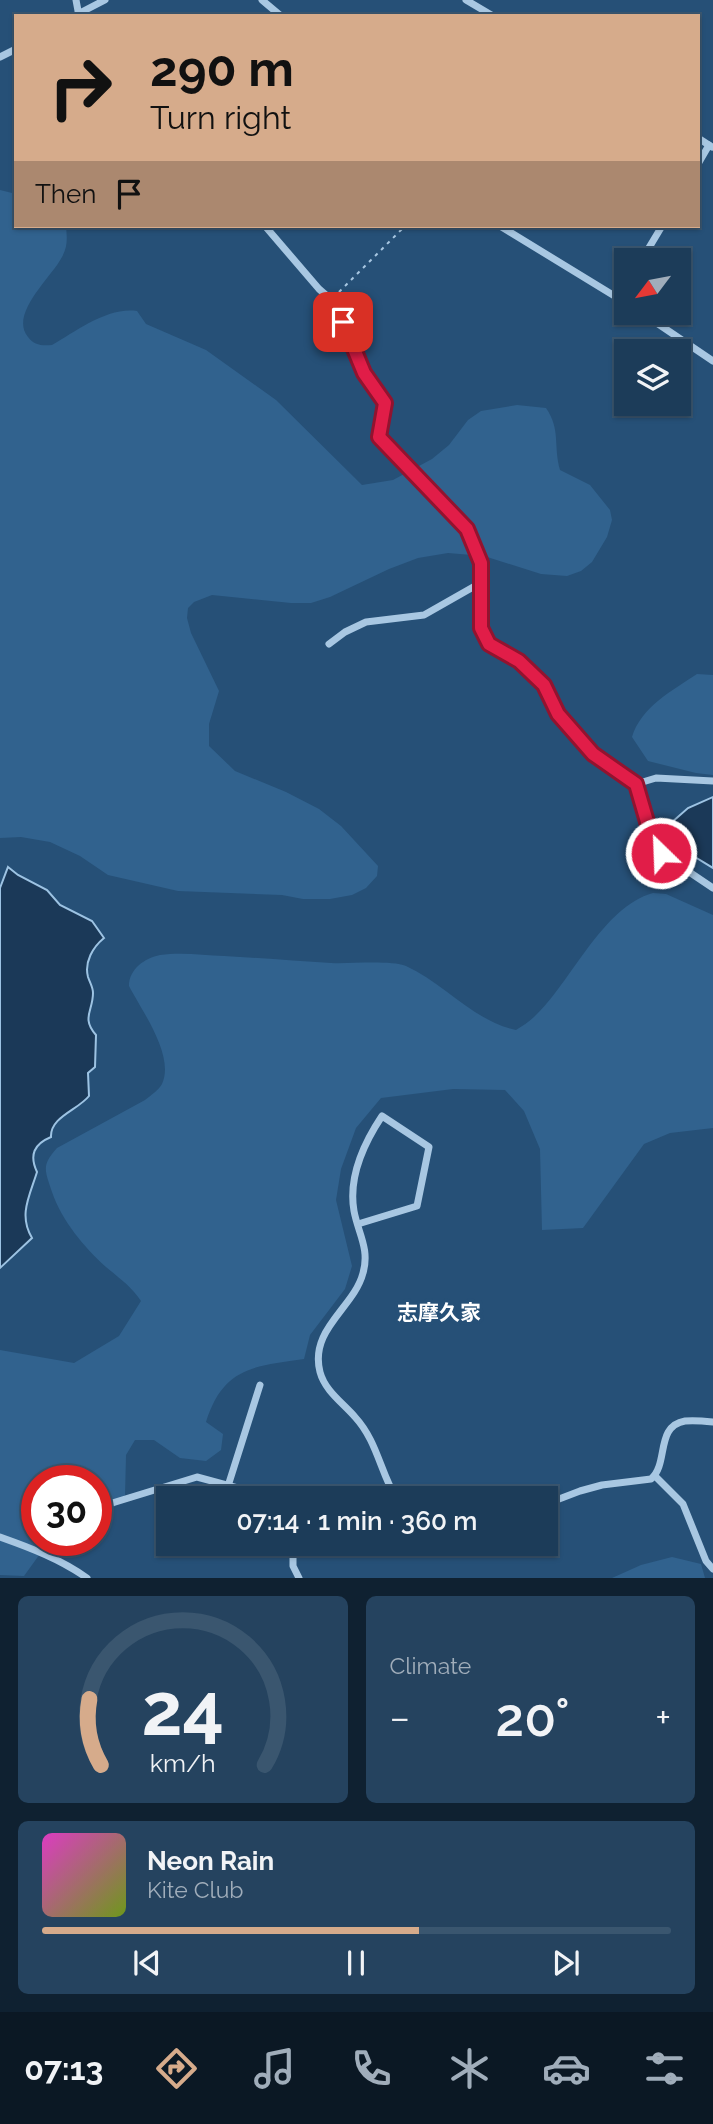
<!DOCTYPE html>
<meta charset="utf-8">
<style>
body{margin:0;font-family:Raleway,"Noto Sans JP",sans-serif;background:#25435f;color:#f1f3f6;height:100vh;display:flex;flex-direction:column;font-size:26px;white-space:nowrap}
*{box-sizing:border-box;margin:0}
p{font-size:23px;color:#a0adba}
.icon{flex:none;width:38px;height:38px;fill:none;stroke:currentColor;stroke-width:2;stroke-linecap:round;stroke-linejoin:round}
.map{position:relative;height:1578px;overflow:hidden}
.details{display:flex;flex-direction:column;gap:18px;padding:18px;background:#0f2131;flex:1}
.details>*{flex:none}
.guide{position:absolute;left:14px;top:14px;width:686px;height:214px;border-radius:0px;box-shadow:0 2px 5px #0004,0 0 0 2px #3a566f;background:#d6ab8b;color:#111;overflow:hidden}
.needle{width:46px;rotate:238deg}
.fabs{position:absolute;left:614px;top:248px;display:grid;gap:14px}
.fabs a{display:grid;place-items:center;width:77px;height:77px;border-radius:0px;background:#1c3c59;box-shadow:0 2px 5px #0004,0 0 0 2px #3a566f;font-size:35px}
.speed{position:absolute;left:21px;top:1465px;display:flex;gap:14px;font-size:35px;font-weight:700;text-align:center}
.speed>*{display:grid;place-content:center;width:91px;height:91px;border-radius:50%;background:#1c3c59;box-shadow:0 2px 5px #0004,0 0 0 2px #3a566f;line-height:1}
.speed .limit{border:10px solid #d22;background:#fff;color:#111}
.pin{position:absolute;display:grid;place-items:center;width:60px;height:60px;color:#fff;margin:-30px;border-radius:14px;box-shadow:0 4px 10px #0006}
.me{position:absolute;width:77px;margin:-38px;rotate:336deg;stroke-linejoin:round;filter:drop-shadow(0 0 5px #0008)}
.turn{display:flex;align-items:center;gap:24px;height:147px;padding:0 21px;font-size:32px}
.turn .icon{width:91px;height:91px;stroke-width:2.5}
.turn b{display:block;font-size:49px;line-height:60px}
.then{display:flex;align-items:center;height:66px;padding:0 21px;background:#0003;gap:14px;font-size:26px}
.big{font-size:52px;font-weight:600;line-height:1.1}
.details .widget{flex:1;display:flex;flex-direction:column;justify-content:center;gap:10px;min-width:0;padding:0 24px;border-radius:10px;background:#25435f}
.details .dial{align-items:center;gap:0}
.dial svg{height:182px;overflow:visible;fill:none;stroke:#3a566f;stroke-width:7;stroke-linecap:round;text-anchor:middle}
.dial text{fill:#f1f3f6;stroke:none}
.song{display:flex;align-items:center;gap:21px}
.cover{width:84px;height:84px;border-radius:10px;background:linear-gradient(135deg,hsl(310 70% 55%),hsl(80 70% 35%))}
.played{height:7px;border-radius:4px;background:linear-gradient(90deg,#d6ab8b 60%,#3a566f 60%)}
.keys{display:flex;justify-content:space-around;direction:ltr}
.heat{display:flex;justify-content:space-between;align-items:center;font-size:38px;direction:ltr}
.details .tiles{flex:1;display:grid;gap:18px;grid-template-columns:1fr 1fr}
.widget:last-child{grid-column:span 2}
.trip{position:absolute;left:156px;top:1486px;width:402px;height:70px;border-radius:0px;background:#1c3c59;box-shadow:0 2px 5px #0004,0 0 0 2px #3a566f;font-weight:600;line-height:70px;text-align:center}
.dock{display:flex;height:112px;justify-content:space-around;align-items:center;background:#0b1824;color:#a0adba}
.dock .icon{width:49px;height:49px}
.dock .selected{color:#d6ab8b}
.dock b{font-size:32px;color:#f1f3f6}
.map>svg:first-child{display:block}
</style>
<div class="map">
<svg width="713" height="1578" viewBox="0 0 713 1578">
<rect width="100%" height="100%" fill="#265077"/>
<!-- green -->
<g fill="#31628e">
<path d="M 0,190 L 16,194 L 16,226 L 66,226 C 67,238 68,246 62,257 C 51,278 9,314 28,337 C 34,345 41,346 52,345 C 77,331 107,307 137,311 L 146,324 L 206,350 L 276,400 L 362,485 L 393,480 L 432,459 L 449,445 L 468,420 L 481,411 L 517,405 L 546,408 C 561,430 553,445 560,470 L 590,485 L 610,510 L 612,520 L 607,537 L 592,562 L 581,571 L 567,576 L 541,574 L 484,556 L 448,553 L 418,558 L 389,569 L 330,597 L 311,603 L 291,603 L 212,595 L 194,602 L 188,608 L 187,618 L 191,633 L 219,691 L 209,724 L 209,746 L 235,771 L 286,792 L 319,809 L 341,826 L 378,866 L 377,876 L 366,888 L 352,895 L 330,899 L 303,899 L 282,895 L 178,891 L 108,875 L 80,856 L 50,842 L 21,837 L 0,838 Z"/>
<path d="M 697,674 L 713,675 L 713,775 L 696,773 L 648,761 L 632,737 C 641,707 673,690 697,674 Z"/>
<path d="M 653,893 L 666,894 L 713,915 L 713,1128 L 670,1133 L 644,1144 L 583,1228 L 542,1230 L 540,1149 L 524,1111 L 505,1090 L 453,1089 L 381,1098 L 356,1128 L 341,1169 L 336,1200 L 352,1266 L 345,1289 L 310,1335 L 304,1359 C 253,1366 223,1368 206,1422 L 223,1434 L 221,1450 L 206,1461 L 180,1458 L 154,1440 L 135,1440 L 126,1455 L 125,1495 L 106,1516 L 96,1517 L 96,1480 L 37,1480 L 37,1540 L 50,1540 L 24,1576 L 0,1575 L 0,1350 L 74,1363 L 119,1336 L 141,1301 C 132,1287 119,1278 106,1267 C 84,1247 62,1221 52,1192 C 45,1170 41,1166 57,1148 L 145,1100 C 151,1095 158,1091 162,1084 C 175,1056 142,1011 129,986 C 129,969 145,958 160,955 C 181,952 203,955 224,956 C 260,958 296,961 331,963 C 350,964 390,960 406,966 C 444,983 475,1022 516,1030 C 522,1026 529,1022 534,1017 C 571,983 602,907 653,893 Z"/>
<path d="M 672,1557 L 701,1564 L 705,1578 L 612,1578 L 641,1565 Z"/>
</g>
<!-- water -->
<g fill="#1b3958" stroke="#9dc3e3" stroke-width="2">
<path d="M 713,797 L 713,868 L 695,857 L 670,832 L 671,823 L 688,808 Z"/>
<path d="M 8,867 L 18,875 L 47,890 L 60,905 L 92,921 L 104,938 C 93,947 84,962 88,977 C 90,983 93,987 93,993 C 93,1011 81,1018 96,1035 L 95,1067 L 88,1073 L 89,1096 C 78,1110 50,1117 51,1137 C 34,1144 29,1155 37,1172 C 30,1195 18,1215 32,1238 L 0,1268 L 0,888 Z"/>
</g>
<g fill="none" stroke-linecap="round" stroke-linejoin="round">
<!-- path -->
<path stroke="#a8c7e2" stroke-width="2" stroke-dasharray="3.5 5" stroke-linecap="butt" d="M 339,292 L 405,226"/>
<!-- street -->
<g stroke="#a8c7e2" stroke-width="7">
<path d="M 76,0 L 79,16"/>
<path d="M 262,0 L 281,16"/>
<path d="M 466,0 L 493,16"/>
<path d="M 74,16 L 105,0"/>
<path d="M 0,57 L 16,49"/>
<path d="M 698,138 L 712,147"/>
<path d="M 698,164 L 709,145"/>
<path d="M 265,226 L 319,289 L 335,303 L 364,373 L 385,403 L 379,437 L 467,529 L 481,563 L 481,628 L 489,644 L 519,661 L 544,685 L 558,714 L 593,754 L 636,784 L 648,825 L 661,853 L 713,888"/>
<path d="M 500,226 L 626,303"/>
<path d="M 641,261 L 662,226"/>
<path d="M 618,297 L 626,284"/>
<path d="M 642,313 L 713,361"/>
<path d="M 329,644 L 345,632 L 366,622 L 424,615 L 482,582"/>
<path d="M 636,784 L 656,778 L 713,781"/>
<path d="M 358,1224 L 417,1206 L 429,1147 L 382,1116 C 364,1143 348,1177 354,1211 C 358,1233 370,1249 363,1273 C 354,1308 309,1329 320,1372 C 325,1391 343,1403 355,1417 C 377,1441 380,1471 396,1498"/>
<path d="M 655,1476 L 683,1504 L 706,1561 L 713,1569"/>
<path d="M 228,1486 L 260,1385"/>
<path d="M 546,1504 L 580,1491 L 602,1485 L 651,1479 C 669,1464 655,1426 685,1421 C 694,1420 704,1421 713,1422"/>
<path d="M 96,1513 L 109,1504 L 197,1477 L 275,1498"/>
<path d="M 0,1537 C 31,1548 60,1559 87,1578"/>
<path d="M 293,1544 L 293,1566 L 299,1578"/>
<path d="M 408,1544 C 431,1551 452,1552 475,1544"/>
<path d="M 44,1553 L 45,1547 L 53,1540"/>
</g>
</g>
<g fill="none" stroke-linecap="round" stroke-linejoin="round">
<defs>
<path id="route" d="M 343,322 L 364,373 L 385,403 L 379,437 L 467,529 L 481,563 L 481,628 L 489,644 L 519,661 L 544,685 L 558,714 L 593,754 L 636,784 L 648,825 L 661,853"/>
</defs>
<!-- route casing -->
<use href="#route" stroke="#92132f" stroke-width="18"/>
<!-- route -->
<use href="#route" stroke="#e11d48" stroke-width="12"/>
</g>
<g text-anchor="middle" stroke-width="7" stroke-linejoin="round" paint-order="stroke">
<!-- quarter labels -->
<g font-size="21" font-weight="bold" fill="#fff" stroke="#265077">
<text x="439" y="1320">志摩久家</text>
</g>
</g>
</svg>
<div class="fabs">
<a><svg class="needle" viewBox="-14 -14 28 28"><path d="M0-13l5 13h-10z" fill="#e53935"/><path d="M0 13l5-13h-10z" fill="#a0adba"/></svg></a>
<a><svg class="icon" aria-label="layers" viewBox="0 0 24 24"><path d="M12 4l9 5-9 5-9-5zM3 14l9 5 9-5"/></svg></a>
</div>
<div class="speed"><div class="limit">30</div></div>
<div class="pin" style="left:343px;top:322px;background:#d93025"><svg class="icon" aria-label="arrive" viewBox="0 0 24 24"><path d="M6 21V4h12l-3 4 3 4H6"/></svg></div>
<svg class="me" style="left:661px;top:853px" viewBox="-20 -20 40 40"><circle r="17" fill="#e11d48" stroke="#fff" stroke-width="3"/><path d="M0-11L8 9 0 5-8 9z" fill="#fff"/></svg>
<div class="trip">07:14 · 1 min · 360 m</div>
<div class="guide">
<div class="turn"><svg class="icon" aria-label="right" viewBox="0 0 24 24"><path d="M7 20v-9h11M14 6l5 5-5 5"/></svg><div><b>290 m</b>Turn right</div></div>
<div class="then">Then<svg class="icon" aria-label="arrive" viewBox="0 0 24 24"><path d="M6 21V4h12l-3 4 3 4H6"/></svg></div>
</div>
</div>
<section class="details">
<div class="tiles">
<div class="widget dial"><svg viewBox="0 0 100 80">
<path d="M14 69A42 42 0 1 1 86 69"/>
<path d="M14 69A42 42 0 0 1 9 40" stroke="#d6ab8b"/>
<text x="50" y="56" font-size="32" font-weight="700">24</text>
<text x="50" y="72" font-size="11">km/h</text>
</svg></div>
<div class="widget"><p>Climate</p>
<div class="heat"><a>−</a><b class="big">20°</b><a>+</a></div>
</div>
<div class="widget">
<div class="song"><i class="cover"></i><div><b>Neon Rain</b><p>Kite Club</p></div></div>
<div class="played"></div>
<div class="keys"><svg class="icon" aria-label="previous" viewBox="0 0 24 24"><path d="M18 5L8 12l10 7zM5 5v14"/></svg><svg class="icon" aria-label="pause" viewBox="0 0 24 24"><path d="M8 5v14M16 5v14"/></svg><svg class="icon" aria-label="next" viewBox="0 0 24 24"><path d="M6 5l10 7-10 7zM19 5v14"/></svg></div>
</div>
</div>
</section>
<nav class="dock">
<b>07:13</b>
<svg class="icon selected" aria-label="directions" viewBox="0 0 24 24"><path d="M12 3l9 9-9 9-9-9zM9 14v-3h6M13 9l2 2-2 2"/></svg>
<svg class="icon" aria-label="music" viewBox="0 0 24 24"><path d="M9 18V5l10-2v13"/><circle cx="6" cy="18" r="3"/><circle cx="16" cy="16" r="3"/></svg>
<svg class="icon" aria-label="phone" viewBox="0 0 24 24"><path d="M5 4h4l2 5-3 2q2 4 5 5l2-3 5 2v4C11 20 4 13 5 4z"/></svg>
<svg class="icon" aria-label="climate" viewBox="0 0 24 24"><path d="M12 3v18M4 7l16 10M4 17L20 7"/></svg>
<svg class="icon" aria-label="car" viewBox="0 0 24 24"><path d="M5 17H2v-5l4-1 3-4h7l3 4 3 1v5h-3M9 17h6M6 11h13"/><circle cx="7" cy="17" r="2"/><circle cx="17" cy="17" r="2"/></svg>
<svg class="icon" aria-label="filters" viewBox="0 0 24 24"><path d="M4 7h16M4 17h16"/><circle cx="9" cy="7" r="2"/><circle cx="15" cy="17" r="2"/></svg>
</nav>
